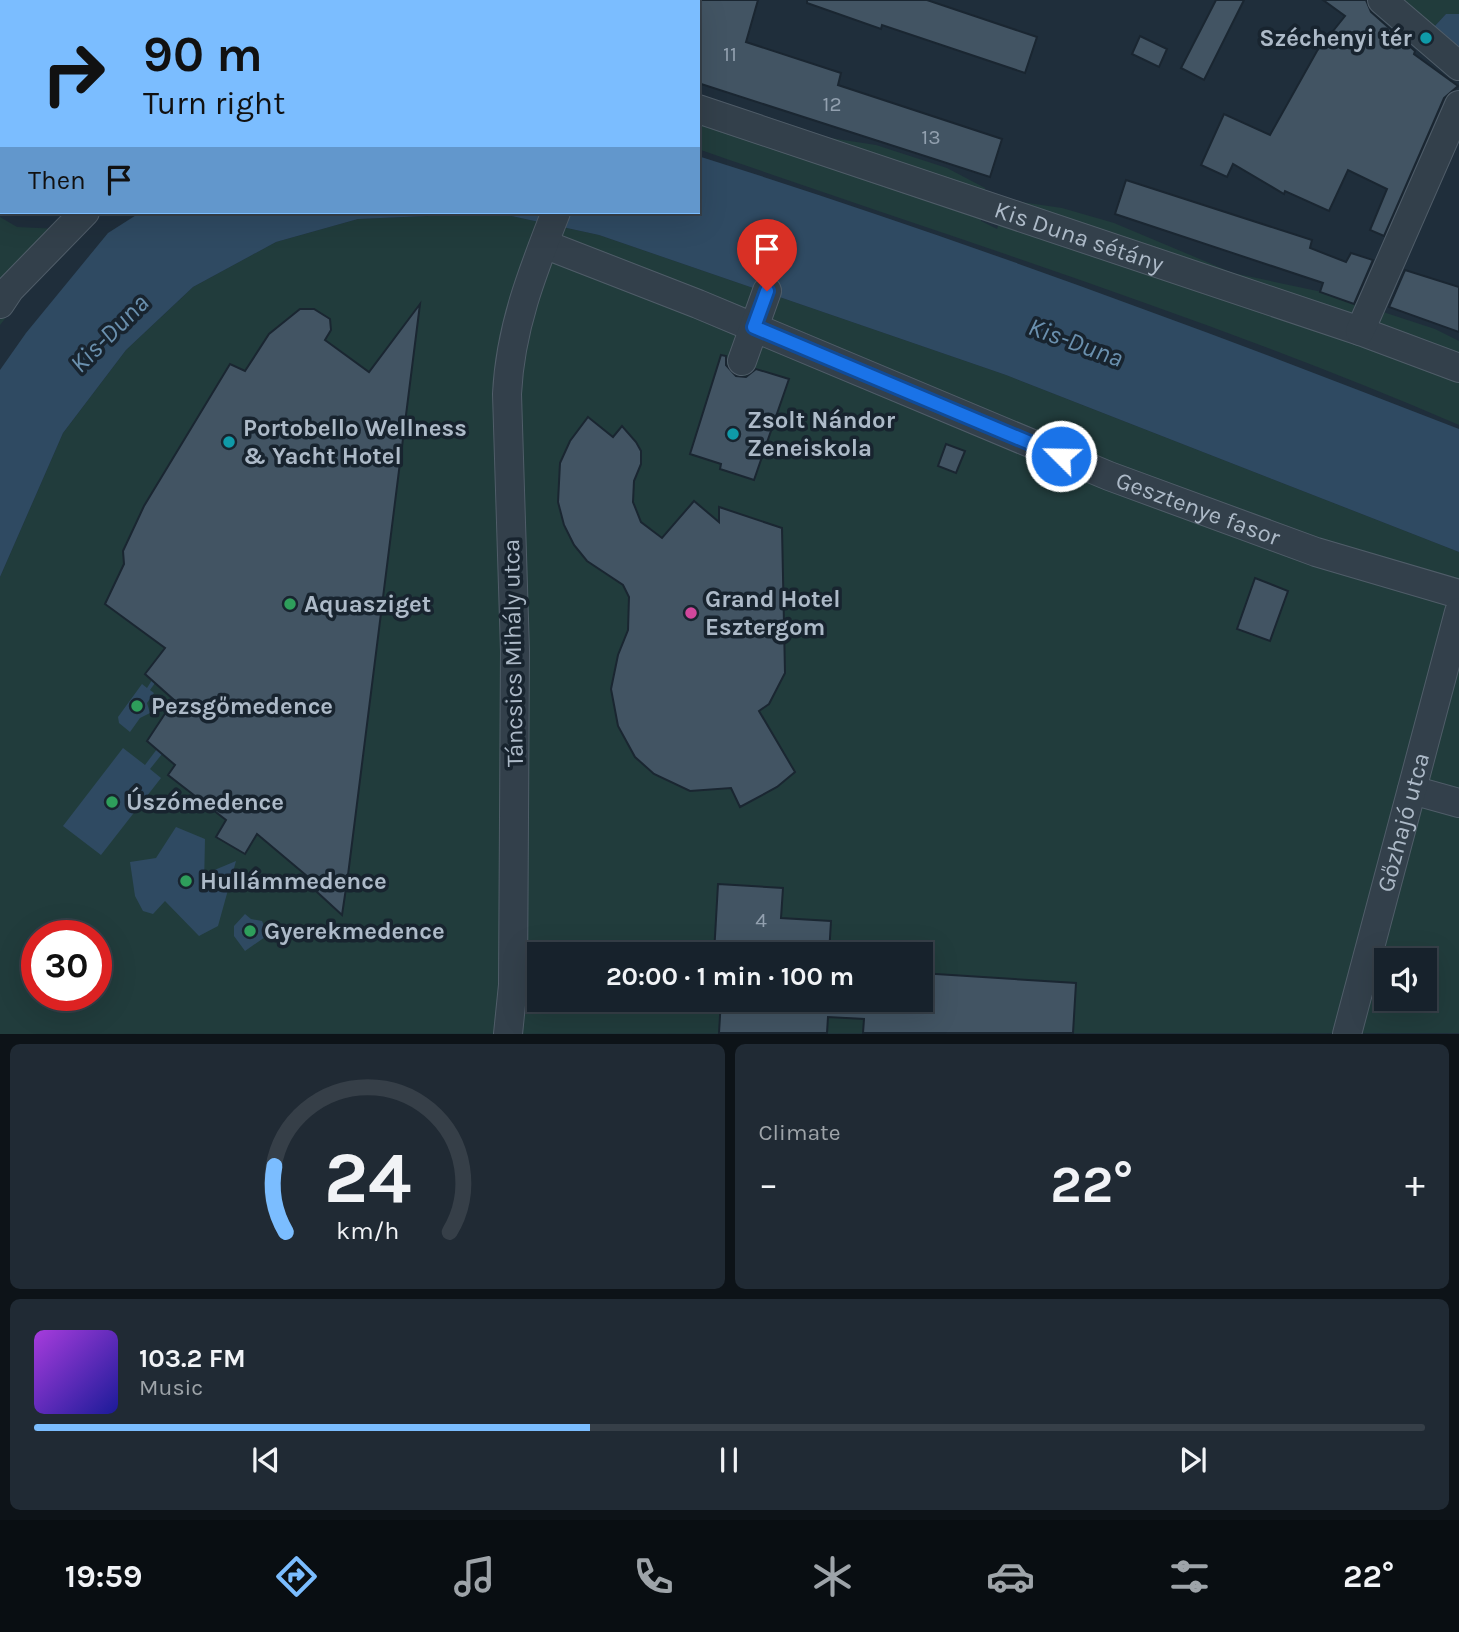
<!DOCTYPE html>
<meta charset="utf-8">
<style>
body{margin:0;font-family:Karla,sans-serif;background:#202a34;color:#f1f3f6;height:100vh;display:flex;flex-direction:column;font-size:26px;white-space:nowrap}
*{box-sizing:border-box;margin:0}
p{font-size:23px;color:#9ea4a9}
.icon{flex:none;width:38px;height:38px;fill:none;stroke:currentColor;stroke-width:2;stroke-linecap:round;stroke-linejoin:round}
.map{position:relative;height:1034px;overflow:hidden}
.details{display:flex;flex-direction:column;gap:10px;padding:10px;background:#0d1318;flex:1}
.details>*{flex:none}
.banner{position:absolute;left:0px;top:0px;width:700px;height:214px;box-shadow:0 7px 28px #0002,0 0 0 2px #363f48;background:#7bbdff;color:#111;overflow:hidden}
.controls{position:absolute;left:1374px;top:948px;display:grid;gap:14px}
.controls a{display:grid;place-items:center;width:63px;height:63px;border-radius:0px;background:#17222c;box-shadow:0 7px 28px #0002,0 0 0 2px #363f48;font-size:35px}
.speed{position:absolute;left:21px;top:920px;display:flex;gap:14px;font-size:35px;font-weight:700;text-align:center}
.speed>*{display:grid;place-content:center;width:91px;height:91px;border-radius:50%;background:#17222c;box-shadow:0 7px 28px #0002,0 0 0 2px #363f48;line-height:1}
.speed .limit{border:10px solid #d22;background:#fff;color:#111}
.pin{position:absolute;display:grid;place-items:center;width:60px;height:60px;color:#fff;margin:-72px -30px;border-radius:50% 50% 50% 0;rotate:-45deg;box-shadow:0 0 7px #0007}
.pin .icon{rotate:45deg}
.me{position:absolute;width:77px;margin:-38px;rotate:293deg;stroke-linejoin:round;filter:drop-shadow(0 0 5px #0008)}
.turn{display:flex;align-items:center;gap:24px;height:147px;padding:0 28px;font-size:32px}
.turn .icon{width:91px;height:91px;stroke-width:2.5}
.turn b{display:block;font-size:49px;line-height:60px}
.then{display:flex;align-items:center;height:66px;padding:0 28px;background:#0003;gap:14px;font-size:26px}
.big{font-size:52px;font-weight:700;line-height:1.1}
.details .tile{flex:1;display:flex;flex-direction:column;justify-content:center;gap:10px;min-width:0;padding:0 24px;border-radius:10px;background:#202a34}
.details .dial{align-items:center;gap:0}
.dial svg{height:182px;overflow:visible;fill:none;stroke:#363f48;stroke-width:7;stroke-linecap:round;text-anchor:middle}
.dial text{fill:#f1f3f6;stroke:none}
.song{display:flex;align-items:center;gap:21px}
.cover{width:84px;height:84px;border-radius:10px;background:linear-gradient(135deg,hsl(280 70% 55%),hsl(240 70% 35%))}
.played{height:7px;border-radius:4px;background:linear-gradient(90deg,#7bbdff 40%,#363f48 40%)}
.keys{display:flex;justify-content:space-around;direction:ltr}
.heat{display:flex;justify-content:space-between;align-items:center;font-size:38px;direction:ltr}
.details .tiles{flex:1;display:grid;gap:10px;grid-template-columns:1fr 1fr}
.tile:last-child{grid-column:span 2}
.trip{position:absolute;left:527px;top:942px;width:406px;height:70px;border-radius:0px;background:#17222c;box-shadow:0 7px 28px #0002,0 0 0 2px #363f48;font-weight:700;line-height:70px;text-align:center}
.menu{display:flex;height:112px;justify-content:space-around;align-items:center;background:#090e12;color:#9ea4a9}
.menu .icon{width:49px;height:49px}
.menu .on{color:#7bbdff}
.menu b{font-size:32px;color:#f1f3f6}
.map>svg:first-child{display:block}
</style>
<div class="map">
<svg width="1459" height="1034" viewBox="0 0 1459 1034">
<rect width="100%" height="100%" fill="#1f2e3b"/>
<!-- green -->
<g fill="#213c3c" fill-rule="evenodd">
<path d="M 1402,0 L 1459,0 L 1459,14 L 1446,14 L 1433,28 Z"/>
<path d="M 698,98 L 804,134 L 876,145 L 947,168 L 985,188 L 981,221 L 997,229 L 1008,200 L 1062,208 L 1114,223 L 1233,273 L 1322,292 L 1435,329 L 1459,341 L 1459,425 C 1211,318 953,238 698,149 Z"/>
<path d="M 497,213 L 599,235 L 1006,375 L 1459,552 L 1459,1033 L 0,1034 L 0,577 L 63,433 L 126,350 L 193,287 L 276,242 L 358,219 ZM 37,936 L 96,936 L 96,996 L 37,996 ZM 539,954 L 920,954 L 920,999 L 539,999 ZM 1386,961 L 1424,961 L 1424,999 L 1386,999 Z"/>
<path d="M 0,217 L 17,227 L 60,229 L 58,252 L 0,325 Z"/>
</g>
<!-- water -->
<g fill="#2f4a62">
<path d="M 1446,14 L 1459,14 L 1459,56 L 1433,28 Z"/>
<path d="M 698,156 C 955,237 1208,331 1459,429 L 1459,552 L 1006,375 L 599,235 L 497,213 L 358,219 L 276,242 L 193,287 L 126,350 L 63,433 L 0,577 L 0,370 L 26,333 L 108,233 L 141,212 L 698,212 Z"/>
<path d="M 152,680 L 155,683 L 150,690 L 154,693 L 147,703 L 150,713 L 140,718 L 130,732 L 119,723 L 118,717 L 142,684 L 147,688 Z"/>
<path d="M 123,748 L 145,765 L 157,749 L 162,754 L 150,769 L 161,778 L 101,855 L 63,826 Z"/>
<path d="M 176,827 L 205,839 L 204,886 L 209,886 L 212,871 L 236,861 L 218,926 L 199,936 L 165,901 L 153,914 L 143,911 L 135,896 L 130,862 L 156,858 Z"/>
<path d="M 245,914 L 251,919 L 262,921 L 268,935 L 245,951 L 234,936 L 234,926 Z"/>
</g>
<!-- building -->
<g fill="#425463" stroke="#1a2631" stroke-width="2">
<path d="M 698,0 L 758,0 L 746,42 L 841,73 L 838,85 L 1002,139 L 990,177 L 698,83 Z"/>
<path d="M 807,0 L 927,0 L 1037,37 L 1025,73 L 882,25 L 881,29 L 807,3 Z"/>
<path d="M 1216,0 L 1244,0 L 1204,80 L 1181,68 Z"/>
<path d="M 1323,0 L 1366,0 L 1371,12 L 1415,51 L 1414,54 L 1458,86 L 1444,98 L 1384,236 L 1370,230 L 1387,189 L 1348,170 L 1329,211 L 1285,191 L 1284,194 L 1233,164 L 1227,177 L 1201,165 L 1224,114 L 1270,135 L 1317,51 L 1345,16 Z"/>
<path d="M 1140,36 L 1167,49 L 1159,67 L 1132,54 Z"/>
<path d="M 1126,180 L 1312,240 L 1310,248 L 1346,262 L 1351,253 L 1373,260 L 1354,304 L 1320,292 L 1323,283 L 1115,214 Z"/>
<path d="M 1405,270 L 1459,287 L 1459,332 L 1389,307 Z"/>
<path d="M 420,304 L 348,875 L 342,915 L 317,892 L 320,887 L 257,834 L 245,854 L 216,837 L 226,820 L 168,775 L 175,765 L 147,741 L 174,700 L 145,674 L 165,648 L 105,604 L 124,564 L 123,551 L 144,506 L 230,364 L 245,371 L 269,334 L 300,309 L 314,309 L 330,319 L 331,330 L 325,340 L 369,372 Z"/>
<path d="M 721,355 L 726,356 L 726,365 L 736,376 L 746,377 L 756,369 L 789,379 L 754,480 L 720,469 L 721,464 L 690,454 Z"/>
<path d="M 588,417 L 613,437 L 622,426 L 636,442 L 641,451 L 641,464 L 634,481 L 633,502 L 641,522 L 662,538 L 694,501 L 719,522 L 719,507 L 782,528 L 785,673 L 769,704 L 759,711 L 795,772 L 777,787 L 740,807 L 731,788 L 690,791 L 654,774 L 635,757 L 618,726 L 611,689 L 618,655 L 628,630 L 629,597 L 623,585 L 587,561 L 574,545 L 564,525 L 558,502 L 560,463 L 570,441 Z"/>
<path d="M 946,444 L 965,451 L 956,473 L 938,466 Z"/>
<path d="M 1255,578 L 1288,591 L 1270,641 L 1237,629 Z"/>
<path d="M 718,884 L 783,888 L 781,918 L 831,921 L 829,954 L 714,954 Z"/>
<path d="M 920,973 L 1076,983 L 1073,1033 L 863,1033 L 864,1019 L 828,1017 L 827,1033 L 719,1033 L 721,999 L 920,999 Z"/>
</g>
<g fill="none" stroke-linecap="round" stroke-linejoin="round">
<defs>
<g id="minor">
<path d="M 291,0 L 291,2"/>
<path d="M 1382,0 L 1459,66"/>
<path d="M 634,2 L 635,0"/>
<path id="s1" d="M 698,109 L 1360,331 L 1459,368"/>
<path d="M 0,147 L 2,148"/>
<path id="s2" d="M 554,248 L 698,304 L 1109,476 L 1316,552 L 1459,594"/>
<path d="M 0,304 L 10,289 L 85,212"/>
<path d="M 1360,331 L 1459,105"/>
<path d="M 742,361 L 767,291"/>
<path d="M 1412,790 L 1459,803"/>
<path d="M 508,1034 L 513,985 L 515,651 L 507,394 C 510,329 532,273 556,212"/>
<path id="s3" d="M 1347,1034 L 1459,612"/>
</g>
</defs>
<!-- minor casing -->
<use href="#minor" stroke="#505d69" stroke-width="30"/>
<!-- minor -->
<use href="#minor" stroke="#33404b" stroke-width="28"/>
</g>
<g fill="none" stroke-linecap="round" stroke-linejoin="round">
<defs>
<path id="route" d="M 767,291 L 754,327 L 1061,456"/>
</defs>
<!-- route casing -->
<use href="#route" stroke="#114b97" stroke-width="18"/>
<!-- route -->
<use href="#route" stroke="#1a73e8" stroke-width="12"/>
</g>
<!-- markers -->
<g fill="#0f9aa8" stroke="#18242f" stroke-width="2.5">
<circle cx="1426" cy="38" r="7"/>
<circle cx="733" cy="434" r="7"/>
<circle cx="229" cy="442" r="7"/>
</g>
<g fill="#2e9e5b" stroke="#18242f" stroke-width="2.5">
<circle cx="290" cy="604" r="7"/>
<circle cx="137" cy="706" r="7"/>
<circle cx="112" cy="802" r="7"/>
<circle cx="186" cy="881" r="7"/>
<circle cx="250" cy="931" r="7"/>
</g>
<circle fill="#d1479c" stroke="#18242f" stroke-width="2.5" cx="691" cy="613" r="7"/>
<g text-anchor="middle" stroke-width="7" stroke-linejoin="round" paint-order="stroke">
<!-- number labels -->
<g font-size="21" fill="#92a0af">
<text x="730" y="61">11</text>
<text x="832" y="111">12</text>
<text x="931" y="144">13</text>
<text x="761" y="927">4</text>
</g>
<!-- poi labels -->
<g font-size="24" font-weight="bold" fill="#adbac8" stroke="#18242f" text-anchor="start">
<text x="1412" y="46" text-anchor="end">Széchenyi tér</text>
<text x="747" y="428">Zsolt Nándor<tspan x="747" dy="28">Zeneiskola</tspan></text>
<text x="243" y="436">Portobello Wellness<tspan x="243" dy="28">&amp; Yacht Hotel</tspan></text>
<text x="705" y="607">Grand Hotel<tspan x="705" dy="28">Esztergom</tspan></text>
<text x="304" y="612">Aquasziget</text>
<text x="151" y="714">Pezsgőmedence</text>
<text x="126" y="810">Úszómedence</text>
<text x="200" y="889">Hullámmedence</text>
<text x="264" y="939">Gyerekmedence</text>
</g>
<!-- street labels -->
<g font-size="24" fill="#adbac8" stroke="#18242f">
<text dy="8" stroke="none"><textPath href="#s1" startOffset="402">Kis Duna sétány</textPath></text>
<text dy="8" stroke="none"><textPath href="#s2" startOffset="695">Gesztenye fasor</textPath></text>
<text transform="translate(513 653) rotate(-91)" y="8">Táncsics Mihály utca</text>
<text dy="8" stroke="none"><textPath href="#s3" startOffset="219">Gőzhajó utca</textPath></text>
</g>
<!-- water labels -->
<g font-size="26" font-style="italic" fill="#6a90ae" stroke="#18242f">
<text transform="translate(109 333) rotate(-45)" y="9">Kis-Duna</text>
<text transform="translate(1076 342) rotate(20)" y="9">Kis-Duna</text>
</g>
</g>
</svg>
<div class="controls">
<a><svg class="icon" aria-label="sound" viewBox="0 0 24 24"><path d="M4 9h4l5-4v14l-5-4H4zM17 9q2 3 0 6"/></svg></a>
</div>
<div class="speed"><div class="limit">30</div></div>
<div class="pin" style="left:767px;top:291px;background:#d93025"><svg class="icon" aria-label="arrive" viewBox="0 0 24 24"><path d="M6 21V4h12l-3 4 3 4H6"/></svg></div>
<svg class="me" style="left:1061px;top:456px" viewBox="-20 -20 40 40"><circle r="17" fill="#1a73e8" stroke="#fff" stroke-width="3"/><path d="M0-11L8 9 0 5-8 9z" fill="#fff"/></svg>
<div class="trip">20:00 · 1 min · 100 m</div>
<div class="banner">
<div class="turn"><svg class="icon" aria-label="right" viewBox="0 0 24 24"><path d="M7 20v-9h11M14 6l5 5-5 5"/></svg><div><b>90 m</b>Turn right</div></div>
<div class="then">Then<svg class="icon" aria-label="arrive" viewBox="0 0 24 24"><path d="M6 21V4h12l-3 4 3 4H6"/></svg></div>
</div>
</div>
<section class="details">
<div class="tiles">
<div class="tile dial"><svg viewBox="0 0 100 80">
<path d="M14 69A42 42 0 1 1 86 69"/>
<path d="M14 69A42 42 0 0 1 9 40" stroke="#7bbdff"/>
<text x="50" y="56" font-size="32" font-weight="700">24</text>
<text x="50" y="72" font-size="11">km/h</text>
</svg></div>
<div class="tile"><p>Climate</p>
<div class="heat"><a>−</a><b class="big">22°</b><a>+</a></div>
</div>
<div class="tile">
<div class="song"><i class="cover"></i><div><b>103.2 FM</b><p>Music</p></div></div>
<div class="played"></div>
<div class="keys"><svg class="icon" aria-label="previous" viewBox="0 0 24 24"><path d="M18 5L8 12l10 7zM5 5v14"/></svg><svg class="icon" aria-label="pause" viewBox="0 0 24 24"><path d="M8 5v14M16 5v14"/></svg><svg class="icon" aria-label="next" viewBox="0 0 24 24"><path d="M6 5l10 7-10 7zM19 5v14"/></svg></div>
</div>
</div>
</section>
<nav class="menu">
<b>19:59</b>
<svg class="icon on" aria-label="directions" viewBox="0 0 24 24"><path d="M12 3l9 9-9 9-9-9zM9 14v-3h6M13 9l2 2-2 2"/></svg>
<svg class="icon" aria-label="music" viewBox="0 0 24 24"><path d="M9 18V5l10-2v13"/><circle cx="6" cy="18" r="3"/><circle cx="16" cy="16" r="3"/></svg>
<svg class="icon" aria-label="phone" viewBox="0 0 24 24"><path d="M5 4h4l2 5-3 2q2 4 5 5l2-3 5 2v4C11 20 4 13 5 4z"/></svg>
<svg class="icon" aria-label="climate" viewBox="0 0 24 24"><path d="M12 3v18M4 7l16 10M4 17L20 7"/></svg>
<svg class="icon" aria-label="car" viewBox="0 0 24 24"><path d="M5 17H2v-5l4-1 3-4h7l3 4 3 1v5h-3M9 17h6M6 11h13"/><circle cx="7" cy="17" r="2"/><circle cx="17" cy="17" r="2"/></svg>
<svg class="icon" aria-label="filters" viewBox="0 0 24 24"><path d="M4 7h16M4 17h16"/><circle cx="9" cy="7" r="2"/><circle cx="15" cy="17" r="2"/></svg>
<b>22°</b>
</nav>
